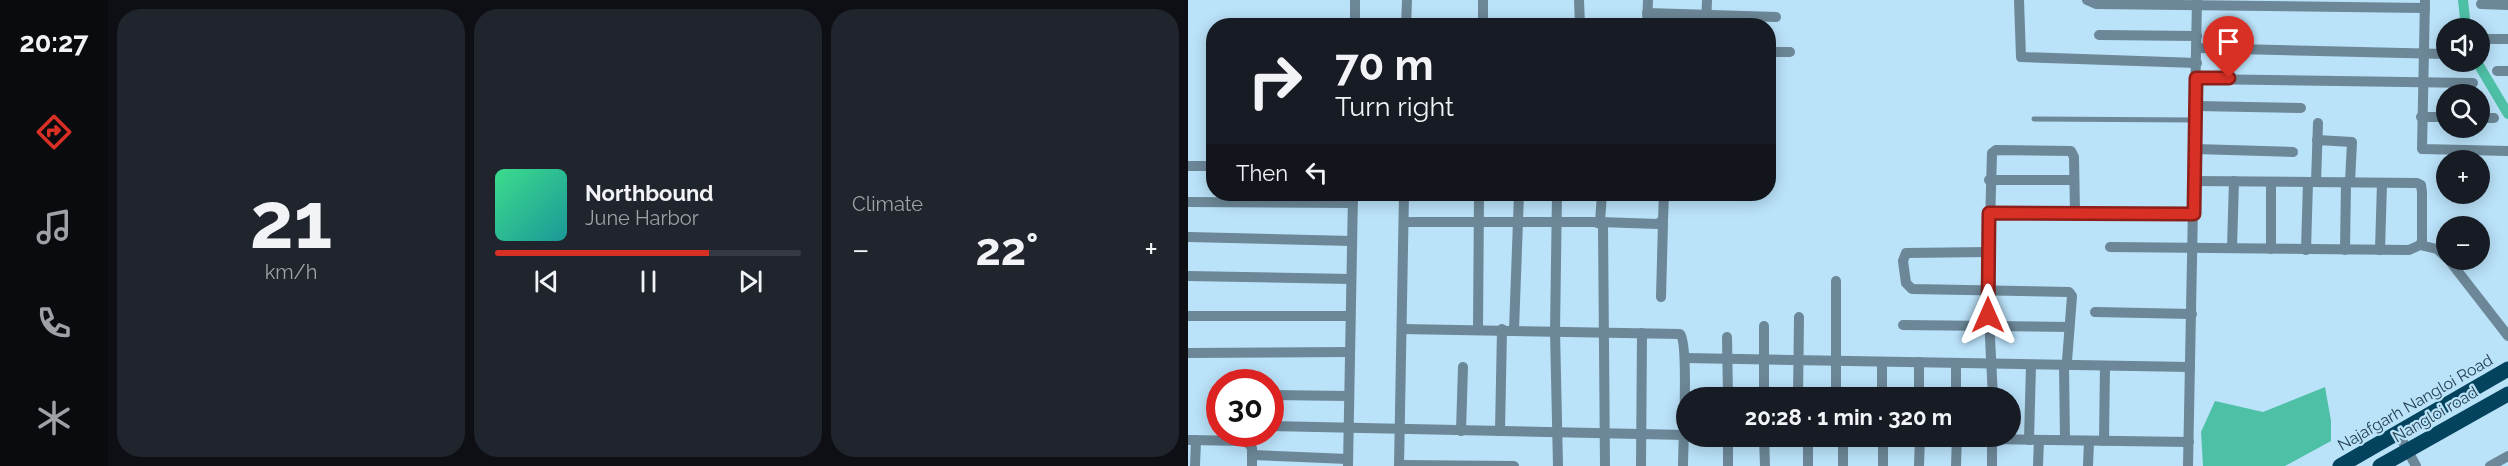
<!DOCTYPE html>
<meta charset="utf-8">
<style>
body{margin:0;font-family:Raleway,sans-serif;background:#20242c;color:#f1f3f6;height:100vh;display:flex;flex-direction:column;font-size:22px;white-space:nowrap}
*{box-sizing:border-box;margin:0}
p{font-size:20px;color:#9ea1a6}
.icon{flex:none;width:33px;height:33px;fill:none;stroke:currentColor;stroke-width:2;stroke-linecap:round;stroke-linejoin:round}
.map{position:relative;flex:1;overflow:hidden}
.drawer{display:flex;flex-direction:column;gap:9px;padding:9px;background:#0d0f14;width:1080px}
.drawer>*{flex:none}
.hud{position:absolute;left:18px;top:18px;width:570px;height:183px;border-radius:24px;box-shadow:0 3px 15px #0003;background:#171b24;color:#f1f3f6;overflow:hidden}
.buttons{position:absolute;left:1248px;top:18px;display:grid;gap:12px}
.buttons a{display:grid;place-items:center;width:54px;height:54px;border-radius:50%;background:#171b24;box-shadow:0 3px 15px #0003;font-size:30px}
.speed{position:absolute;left:18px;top:369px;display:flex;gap:12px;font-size:30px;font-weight:700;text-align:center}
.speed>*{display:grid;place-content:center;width:78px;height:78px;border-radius:50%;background:#171b24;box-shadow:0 3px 15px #0003;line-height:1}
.speed .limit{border:9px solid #d22;background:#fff;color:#111}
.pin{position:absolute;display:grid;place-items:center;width:51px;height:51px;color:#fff;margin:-62px -26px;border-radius:50% 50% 50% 0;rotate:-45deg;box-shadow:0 0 6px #0007}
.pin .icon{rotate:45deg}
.me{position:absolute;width:66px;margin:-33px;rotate:0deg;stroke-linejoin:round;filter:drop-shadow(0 0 4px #0008)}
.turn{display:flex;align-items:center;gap:21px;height:126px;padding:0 30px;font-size:27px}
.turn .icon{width:78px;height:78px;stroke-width:2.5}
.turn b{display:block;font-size:42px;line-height:51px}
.then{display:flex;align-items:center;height:57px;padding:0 30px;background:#0003;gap:12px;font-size:22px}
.big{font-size:45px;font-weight:700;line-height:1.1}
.drawer .tile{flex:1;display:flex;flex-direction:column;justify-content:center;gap:9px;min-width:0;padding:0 21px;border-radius:24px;background:#20242c}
.drawer .dial{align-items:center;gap:0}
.dial b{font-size:78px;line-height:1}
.song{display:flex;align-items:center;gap:18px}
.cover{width:72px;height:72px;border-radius:9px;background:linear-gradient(135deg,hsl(150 70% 55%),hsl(180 70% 35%))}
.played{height:6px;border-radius:3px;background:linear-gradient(90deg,#d93025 70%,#363941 70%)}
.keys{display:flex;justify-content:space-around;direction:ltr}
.heat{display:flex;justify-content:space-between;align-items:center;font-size:33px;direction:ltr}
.drawer .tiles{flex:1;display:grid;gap:9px;grid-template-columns:repeat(3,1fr)}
.trip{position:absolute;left:488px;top:387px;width:345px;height:60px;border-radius:30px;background:#171b24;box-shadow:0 3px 15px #0003;font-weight:700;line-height:60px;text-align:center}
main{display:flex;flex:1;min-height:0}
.tabs{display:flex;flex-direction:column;width:108px;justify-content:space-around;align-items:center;background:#090b0e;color:#9ea1a6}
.tabs .icon{width:42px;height:42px}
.tabs .current{color:#d93025}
.tabs b{font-size:27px;color:#f1f3f6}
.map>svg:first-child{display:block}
</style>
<main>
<nav class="tabs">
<b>20:27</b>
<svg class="icon current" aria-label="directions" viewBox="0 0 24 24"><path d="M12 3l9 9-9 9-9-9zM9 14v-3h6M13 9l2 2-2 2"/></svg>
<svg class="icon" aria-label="music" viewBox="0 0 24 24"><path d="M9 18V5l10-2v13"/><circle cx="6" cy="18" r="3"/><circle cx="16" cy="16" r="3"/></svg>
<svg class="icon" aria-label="phone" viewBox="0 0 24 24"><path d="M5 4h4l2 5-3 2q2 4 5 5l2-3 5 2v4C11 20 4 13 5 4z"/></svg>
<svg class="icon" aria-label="climate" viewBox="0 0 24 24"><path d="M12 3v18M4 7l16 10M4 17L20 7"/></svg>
</nav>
<section class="drawer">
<div class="tiles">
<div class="tile dial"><b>21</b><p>km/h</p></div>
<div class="tile">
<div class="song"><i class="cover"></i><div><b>Northbound</b><p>June Harbor</p></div></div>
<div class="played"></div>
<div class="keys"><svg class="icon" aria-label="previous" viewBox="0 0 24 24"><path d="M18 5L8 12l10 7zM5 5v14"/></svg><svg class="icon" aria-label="pause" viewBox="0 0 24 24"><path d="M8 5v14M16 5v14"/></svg><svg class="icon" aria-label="next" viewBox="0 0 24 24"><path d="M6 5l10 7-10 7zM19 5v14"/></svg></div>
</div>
<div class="tile"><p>Climate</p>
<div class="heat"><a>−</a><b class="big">22°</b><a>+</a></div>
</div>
</div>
</section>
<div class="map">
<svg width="1320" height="466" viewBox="0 0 1320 466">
<rect width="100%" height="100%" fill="#bae2f9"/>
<!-- water -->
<path fill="#4ec0a5" d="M 1137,387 L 1143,421 L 1143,441 L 1097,466 L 1015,466 L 1013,432 L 1027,401 L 1075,412 Z"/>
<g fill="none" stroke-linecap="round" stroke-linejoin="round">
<!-- canal -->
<g stroke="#4ec0a5" stroke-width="10">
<path d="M 1275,0 L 1278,28"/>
<path d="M 1289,62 L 1320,114"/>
</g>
<!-- lane -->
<path stroke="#6c8797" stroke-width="5" d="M 846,119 L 1007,120"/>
<!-- street -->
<g stroke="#6c8797" stroke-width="10">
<path d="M 391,0 L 392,26"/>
<path d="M 831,0 L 833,57 L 1009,63"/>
<path d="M 899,0 L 908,4 L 1237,8"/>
<path d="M 1237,0 L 1234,149 L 1320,151"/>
<path d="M 1293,4 L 1320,5"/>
<path d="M 459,13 L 588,17"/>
<path d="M 167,26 L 167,0"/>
<path d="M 218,26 L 219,0"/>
<path d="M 295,26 L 295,0"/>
<path d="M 459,26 L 460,0"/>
<path d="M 518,26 L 519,0"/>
<path d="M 911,35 L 1009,36"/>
<path d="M 1292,39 L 1320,39"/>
<path d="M 1009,48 L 1258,54"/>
<path d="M 580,52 L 602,52"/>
<path d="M 1309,71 L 1320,71"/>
<path d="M 1008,79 L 1285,83"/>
<path d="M 1008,106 L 1113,108"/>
<path d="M 1233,117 L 1258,117"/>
<path d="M 1292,118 L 1306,118"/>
<path d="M 1129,140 L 1164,142 L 1162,182"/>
<path d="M 1007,149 L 1105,152"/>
<path d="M 0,166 L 26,166"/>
<path d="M 801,180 L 886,180"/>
<path d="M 1083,182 L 1083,249"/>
<path d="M 1128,182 L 1130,123"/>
<path d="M 369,194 L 367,331 L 370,466"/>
<path d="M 414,194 L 412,222 L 470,224 L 475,220 L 476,194"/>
<path d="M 0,202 L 165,203"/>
<path d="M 801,213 L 887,212"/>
<path d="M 216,222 L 407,222 L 415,225 L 417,466"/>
<path d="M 0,237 L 164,241"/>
<path d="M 1232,245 L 1249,249 L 1258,257"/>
<path d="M 922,247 L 1221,250 L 1232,245 L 1234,241 L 1234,192 L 1233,185 L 1229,183 L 1006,181"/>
<path d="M 1044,248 L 1046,181"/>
<path d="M 1118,250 L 1120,182"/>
<path d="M 1157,250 L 1158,182"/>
<path d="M 1192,250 L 1194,183"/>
<path d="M 800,252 L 718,253 L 715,261 L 718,283 L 724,289 L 881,292 L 884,296 L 879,361"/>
<path d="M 1261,260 L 1320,336"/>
<path d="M 0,276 L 163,279"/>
<path d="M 473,297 L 475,223"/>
<path d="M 907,312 L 1004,314"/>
<path d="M 0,316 L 162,316"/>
<path d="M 715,325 L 881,327"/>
<path d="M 576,326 L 576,398"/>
<path d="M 214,329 L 492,334 C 501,343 495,446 495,466"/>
<path d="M 290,330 L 291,194"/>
<path d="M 326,330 L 331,194"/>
<path d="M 539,337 L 540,398"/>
<path d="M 0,353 L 162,352"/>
<path d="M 497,358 L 1002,367"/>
<path d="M 694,362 L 694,398"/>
<path d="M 731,362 L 731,398"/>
<path d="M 768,363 L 768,398"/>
<path d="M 876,365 L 877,440"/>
<path d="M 26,394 L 32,394"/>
<path d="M 82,395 L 161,396"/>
<path d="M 610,398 L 611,317"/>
<path d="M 648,398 L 648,281"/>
<path d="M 805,398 L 800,297 L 804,153 L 808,150 L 883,151 L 886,157 L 887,212 L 1006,214"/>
<path d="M 82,426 L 498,435"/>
<path d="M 273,431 L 275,367"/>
<path d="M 312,431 L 314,329"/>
<path d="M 1210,433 L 1228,466"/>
<path d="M 540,436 L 540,466"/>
<path d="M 576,436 L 577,466"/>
<path d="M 603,436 L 1001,442"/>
<path d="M 695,436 L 695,466"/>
<path d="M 655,438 L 655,466"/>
<path d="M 0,440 L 59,441 L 64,448 L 64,466"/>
<path d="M 841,440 L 843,365"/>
<path d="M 916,441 L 917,366"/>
<path d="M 64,455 L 160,459"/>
<path d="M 211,465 L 326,466"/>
<path d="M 7,466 L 8,440"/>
<path d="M 160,466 L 165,194"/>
<path d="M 211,466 L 216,194"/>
<path d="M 453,466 L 454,333"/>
<path d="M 620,466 L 620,437"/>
<path d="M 731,466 L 732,436"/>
<path d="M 768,466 L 769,436"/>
<path d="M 804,466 L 804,436"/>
<path d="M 850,466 L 851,440"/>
<path d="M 900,466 L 901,441"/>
<path d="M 1000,466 L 1009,0"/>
<path d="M 1302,466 L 1320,456"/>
</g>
<!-- primary -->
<g stroke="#03435e" stroke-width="15">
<path d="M 1152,466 L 1320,369"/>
<path d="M 1192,466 L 1320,394"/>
</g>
</g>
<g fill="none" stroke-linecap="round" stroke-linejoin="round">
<defs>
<path id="route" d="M 800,315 L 801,213 L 1006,214 L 1008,78 L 1041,78"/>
</defs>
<!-- route casing -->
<use href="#route" stroke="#8d1f18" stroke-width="15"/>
<!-- route -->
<use href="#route" stroke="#d93025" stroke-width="10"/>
</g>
<g text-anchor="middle" stroke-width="4.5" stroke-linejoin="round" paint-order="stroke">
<!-- street labels -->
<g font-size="16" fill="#254151" stroke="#bae2f9">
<text transform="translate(1227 402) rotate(-30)" y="6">Najafgarh Nangloi Road</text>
<text transform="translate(1247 414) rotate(-30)" y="6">Nangloi road</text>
</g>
</g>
</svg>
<div class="buttons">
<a><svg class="icon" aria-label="sound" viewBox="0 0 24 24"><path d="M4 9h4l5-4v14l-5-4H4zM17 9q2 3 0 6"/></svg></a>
<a><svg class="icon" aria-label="search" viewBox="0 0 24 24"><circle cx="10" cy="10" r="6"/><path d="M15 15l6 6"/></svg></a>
<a>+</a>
<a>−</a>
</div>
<div class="speed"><div class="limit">30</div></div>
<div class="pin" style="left:1041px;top:78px;background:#d93025"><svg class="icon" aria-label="arrive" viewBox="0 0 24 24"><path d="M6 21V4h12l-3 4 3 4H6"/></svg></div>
<svg class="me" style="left:800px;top:315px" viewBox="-20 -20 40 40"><path d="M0-17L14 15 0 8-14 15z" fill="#d93025" stroke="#fff" stroke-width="4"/></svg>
<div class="trip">20:28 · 1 min · 320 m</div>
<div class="hud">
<div class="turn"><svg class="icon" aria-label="right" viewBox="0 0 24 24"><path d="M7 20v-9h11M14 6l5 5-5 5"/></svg><div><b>70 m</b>Turn right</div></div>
<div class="then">Then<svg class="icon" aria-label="left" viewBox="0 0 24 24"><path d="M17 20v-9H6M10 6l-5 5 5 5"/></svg></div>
</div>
</div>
</main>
